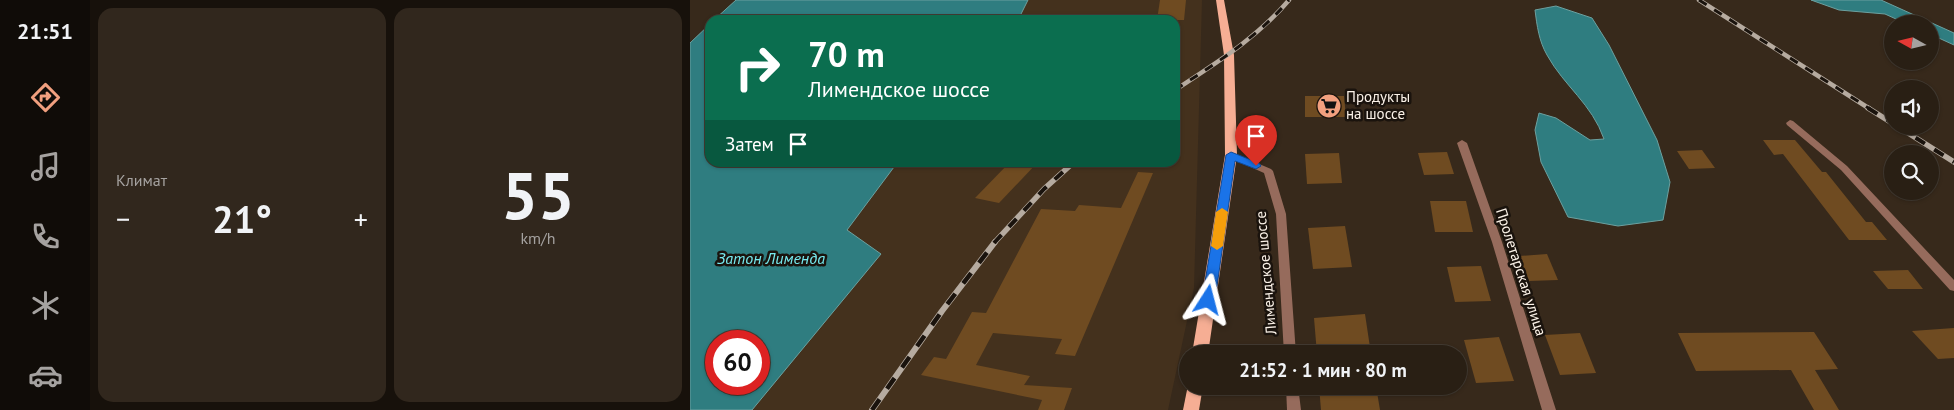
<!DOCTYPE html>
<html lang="ru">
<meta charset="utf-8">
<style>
body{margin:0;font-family:"PT Sans",sans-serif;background:#31271d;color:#f1f3f6;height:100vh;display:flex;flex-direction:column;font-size:19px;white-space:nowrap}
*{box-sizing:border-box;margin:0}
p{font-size:16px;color:#a5a2a0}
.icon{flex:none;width:28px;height:28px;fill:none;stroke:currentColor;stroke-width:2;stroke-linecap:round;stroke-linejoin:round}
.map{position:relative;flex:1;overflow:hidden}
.sheet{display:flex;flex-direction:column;gap:8px;padding:8px;background:#17110b;width:600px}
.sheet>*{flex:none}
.banner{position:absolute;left:15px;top:15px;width:475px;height:152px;border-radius:15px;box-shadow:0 1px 4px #0004,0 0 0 1px #453d34;background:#0b6e4f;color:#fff;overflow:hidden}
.needle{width:32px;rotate:278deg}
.buttons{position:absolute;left:1194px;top:15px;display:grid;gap:10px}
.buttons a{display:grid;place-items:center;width:55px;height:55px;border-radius:50%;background:#291f14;box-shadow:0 1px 4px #0004,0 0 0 1px #453d34;font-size:25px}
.speed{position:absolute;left:15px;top:330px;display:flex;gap:10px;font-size:25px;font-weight:700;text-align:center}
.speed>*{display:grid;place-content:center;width:65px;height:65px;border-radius:50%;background:#291f14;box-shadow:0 1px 4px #0004,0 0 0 1px #453d34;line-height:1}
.speed .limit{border:8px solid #d22;background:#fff;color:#111}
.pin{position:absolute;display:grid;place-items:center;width:42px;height:42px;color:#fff;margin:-51px -21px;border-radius:50% 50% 50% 0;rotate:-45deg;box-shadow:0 0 5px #0007}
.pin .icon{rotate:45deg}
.me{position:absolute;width:55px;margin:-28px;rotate:9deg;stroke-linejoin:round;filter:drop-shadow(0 0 4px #0008)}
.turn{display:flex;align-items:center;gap:18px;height:105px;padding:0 20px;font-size:22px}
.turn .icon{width:65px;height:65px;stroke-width:2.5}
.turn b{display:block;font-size:35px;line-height:42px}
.then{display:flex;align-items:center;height:48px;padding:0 20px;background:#0003;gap:10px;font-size:19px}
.big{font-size:38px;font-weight:700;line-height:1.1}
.sheet .card{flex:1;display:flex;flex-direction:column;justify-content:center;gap:8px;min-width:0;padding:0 18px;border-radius:15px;background:#31271d}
.sheet .dial{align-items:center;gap:0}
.dial b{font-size:65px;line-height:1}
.heat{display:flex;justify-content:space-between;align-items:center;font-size:28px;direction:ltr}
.sheet .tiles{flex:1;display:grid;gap:8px;grid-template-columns:repeat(2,1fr)}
.trip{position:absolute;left:489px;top:345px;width:288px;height:50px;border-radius:25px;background:#291f14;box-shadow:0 1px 4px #0004,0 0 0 1px #453d34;font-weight:700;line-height:50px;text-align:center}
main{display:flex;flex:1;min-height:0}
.tab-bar{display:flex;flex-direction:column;width:90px;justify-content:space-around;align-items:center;background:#100c08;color:#a5a2a0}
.tab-bar .icon{width:35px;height:35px}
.tab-bar .current{color:#f2a07f}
.tab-bar b{font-size:22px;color:#f1f3f6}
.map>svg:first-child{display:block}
</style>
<main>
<nav class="tab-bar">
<b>21:51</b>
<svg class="icon current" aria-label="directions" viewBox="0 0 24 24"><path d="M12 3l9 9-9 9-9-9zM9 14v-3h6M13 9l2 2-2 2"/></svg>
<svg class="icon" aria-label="music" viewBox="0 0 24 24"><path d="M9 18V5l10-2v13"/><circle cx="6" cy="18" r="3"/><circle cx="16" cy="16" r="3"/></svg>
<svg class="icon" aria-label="phone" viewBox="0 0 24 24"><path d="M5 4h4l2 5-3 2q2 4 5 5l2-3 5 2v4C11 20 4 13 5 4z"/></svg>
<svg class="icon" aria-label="climate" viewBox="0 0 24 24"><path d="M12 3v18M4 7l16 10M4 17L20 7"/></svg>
<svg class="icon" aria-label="car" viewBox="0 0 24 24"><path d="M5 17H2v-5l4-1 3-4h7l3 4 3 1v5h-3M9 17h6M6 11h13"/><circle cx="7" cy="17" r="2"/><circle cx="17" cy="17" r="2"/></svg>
</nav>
<section class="sheet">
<div class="tiles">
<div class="card"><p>Климат</p>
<div class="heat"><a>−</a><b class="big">21°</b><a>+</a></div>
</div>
<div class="card dial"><b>55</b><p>km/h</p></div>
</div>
</section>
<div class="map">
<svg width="1264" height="410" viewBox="0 0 1264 410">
<rect width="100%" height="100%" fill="#37291b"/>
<!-- built -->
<path fill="#44311d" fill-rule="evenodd" d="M 325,0 L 512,0 L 504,288 L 478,410 L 0,410 L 0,359 L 178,163 L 485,162 L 485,20 L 307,20 ZM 26,341 L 69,341 L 69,384 L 26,384 Z"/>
<!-- water -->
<g fill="#2f7d80" stroke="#6ca09f" fill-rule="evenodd">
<path d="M 46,0 L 338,0 L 328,20 L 24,20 Z"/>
<path d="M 1121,0 L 1191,0 L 1264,33 L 1264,45 L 1240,34 L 1240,24 L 1217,24 L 1195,14 L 1149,10 Z"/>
<path d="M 866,6 L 902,18 L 919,45 L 967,140 L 980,182 L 973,220 L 928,226 L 878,217 L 851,162 L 845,130 L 849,113 L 866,118 L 900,140 L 914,139 C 902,104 874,86 857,55 C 849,41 847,26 845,10 Z"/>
<path d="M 20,24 L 20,162 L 207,163 L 157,230 L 191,254 L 62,410 L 0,410 L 0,43 ZM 69,341 L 69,384 L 26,384 L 26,341 Z"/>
</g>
<!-- building -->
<g fill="#6f4b21">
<path d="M 470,0 L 496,0 L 494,20 L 467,20 Z"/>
<path d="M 615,96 L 654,96 L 656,117 L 615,117 Z"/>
<path d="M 1073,140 L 1105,140 L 1132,172 L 1136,172 L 1176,222 L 1182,222 L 1197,240 L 1159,240 L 1093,154 L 1084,155 Z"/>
<path d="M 1012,150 L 1025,168 L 999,169 L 987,151 Z"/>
<path d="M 757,152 L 764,174 L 734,175 L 728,153 Z"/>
<path d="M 649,153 L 652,183 L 617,184 L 615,154 Z"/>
<path d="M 320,162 L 348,162 L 309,203 L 285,198 Z"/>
<path d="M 448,172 L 463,173 L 385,356 L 365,354 L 372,339 L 303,333 L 286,365 L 340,376 L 334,385 L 382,388 L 374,410 L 348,410 L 352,400 L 231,375 L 244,357 L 256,359 L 282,312 L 296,313 L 351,209 L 385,211 L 389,205 L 431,208 Z"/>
<path d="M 740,201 L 776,201 L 783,232 L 745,232 Z"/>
<path d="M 655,226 L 662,267 L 623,269 L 618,228 Z"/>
<path d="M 857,254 L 868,280 L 839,281 L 829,256 Z"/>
<path d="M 791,266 L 801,301 L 765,302 L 757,267 Z"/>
<path d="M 1218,270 L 1233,289 L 1198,289 L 1183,271 Z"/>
<path d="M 675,314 L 681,354 L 627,354 L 624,318 Z"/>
<path d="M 1264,328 L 1264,358 L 1248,359 L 1222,331 Z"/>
<path d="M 1124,332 L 1148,369 L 1125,370 L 1149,410 L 1124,410 L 1101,370 L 1006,371 L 988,333 Z"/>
<path d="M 890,333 L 906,373 L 870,375 L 855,335 Z"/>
<path d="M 809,337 L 824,381 L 786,383 L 774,340 Z"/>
<path d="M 629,386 L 686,386 L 690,410 L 631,410 Z"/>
</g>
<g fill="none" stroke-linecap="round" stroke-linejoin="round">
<!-- street -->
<g fill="#966b5c" fill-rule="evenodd">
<path d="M 1100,120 L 1103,121 L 1157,166 L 1264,280 L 1264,291 L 1260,290 L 1151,170 L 1097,125 L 1096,123 Z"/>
<path d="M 772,140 L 777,143 L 812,242 L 866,410 L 852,410 L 802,242 L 767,143 Z"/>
<path d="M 541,152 L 581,169 L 583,171 L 596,214 L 606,354 L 594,354 L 586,214 L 574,173 L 538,157 L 536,155 Z"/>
<path d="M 596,386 L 608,386 L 611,410 L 597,410 Z"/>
</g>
<!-- primary -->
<g fill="#f6ae94" fill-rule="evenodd">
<path d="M 526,0 L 534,0 L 544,55 L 547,155 L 518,354 L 502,354 L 535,155 L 534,55 Z"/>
<path d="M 498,385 L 513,386 L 509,410 L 493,410 Z"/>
</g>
<defs>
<g id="rail-far2">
<path d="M 1009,0 L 1180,109"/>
<path d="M 485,90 C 526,63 567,38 599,0"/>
</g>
<g id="rail-far1">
<path d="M 1178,108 L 1202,123"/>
<path d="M 1207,126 L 1264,162"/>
<path d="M 304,243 L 354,189 L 384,162"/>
</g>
<path id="rail" d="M 182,410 L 252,311 L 305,242"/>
</defs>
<!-- rail-far2 casing -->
<use href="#rail-far2" stroke="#b6aba0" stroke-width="4.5"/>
<!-- rail-far1 casing -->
<use href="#rail-far1" stroke="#b6aba0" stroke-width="5.5"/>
<!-- rail casing -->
<use href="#rail" stroke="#b6aba0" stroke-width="6"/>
<!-- rail-far2 -->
<use href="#rail-far2" stroke="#1a130d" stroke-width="3" stroke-dasharray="9" stroke-linecap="butt"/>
<!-- rail-far1 -->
<use href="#rail-far1" stroke="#1a130d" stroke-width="4" stroke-dasharray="11" stroke-linecap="butt"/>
<!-- rail -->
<use href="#rail" stroke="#1a130d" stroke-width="4.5" stroke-dasharray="13" stroke-linecap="butt"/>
</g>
<!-- route -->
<path fill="#1a73e8" stroke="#114b97" d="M 541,152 L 569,163 L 571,166 L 566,169 L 545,161 L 525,300 L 523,303 L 514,303 L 512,300 L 536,155 Z"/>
<!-- slow -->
<path fill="#f59e0b" d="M 532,208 L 538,212 L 533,246 L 527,250 L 521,246 L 526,212 Z"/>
<!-- icons -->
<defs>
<symbol id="supermarket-disc" viewBox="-11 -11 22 22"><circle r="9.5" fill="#f2a07f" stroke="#1a130d"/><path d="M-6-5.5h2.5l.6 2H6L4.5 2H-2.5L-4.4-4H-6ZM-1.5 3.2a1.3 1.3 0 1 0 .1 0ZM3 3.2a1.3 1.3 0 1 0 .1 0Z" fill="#111"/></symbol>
</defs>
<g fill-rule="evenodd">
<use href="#supermarket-disc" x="625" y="92" width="28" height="28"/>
</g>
<g text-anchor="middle" stroke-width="5" stroke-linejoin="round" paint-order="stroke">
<!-- poi labels -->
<g font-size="15" fill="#fbf2e8" stroke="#1a130d" text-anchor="start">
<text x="656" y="102">Продукты<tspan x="656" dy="17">на шоссе</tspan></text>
</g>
<!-- street labels -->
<g font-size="15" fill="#fbf2e8" stroke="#1a130d">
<text transform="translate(831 272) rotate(72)" y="5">Пролетарская улица</text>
<text transform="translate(576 273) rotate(-95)" y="5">Лимендское шоссе</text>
</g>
<!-- water labels -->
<g font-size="16" font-style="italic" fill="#77eaef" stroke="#1a130d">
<text x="81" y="264">Затон Лименда</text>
</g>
</g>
</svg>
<div class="buttons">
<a><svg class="needle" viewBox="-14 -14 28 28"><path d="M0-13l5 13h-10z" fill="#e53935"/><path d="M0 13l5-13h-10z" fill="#a5a2a0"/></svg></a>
<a><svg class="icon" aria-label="sound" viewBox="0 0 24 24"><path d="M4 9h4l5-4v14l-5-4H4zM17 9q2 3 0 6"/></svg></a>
<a><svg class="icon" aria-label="search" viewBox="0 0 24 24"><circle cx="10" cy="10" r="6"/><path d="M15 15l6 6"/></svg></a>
</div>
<div class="speed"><div class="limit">60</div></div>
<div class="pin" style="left:566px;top:166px;background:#d93025"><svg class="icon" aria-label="arrive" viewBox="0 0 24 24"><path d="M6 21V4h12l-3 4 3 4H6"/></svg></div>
<svg class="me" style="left:518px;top:300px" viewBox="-20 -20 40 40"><path d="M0-17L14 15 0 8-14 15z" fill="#1a73e8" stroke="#fff" stroke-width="4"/></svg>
<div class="trip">21:52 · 1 мин · 80 m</div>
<div class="banner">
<div class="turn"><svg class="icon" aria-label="right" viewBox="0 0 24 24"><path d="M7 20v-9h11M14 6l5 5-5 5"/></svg><div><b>70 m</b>Лимендское шоссе</div></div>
<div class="then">Затем<svg class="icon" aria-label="arrive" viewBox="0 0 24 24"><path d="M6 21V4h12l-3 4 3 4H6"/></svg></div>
</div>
</div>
</main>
